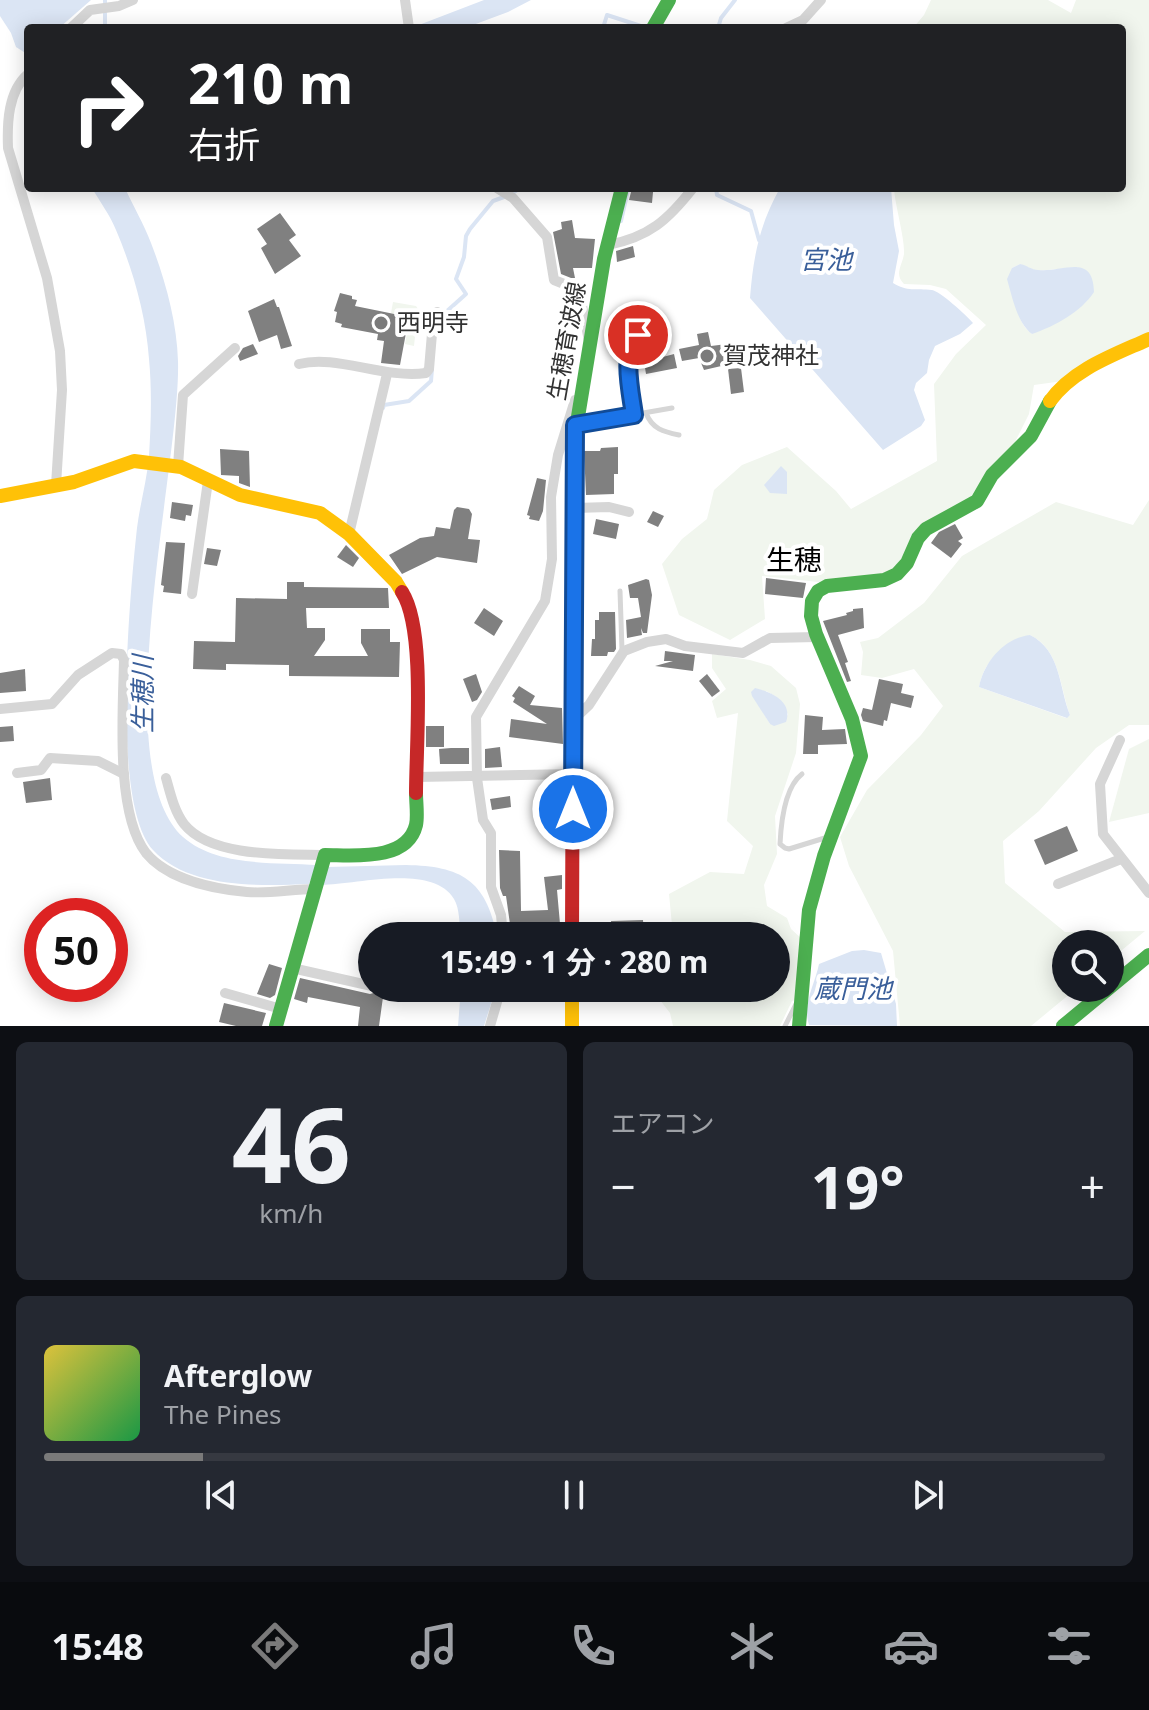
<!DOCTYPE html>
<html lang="ja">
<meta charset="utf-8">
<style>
body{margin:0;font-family:"Noto Sans","Noto Sans JP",sans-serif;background:#242831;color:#f1f3f6;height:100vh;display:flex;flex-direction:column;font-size:30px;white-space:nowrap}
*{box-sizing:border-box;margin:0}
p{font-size:26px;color:#9ea1a6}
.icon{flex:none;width:44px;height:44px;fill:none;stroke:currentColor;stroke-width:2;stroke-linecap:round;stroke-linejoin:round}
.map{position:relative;height:1026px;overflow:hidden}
.sheet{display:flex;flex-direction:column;gap:16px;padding:16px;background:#0d0f14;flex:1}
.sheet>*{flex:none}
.top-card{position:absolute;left:24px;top:24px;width:1102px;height:168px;border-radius:8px;box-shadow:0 4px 20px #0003;background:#202124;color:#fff;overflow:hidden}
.tools{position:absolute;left:1052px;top:930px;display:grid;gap:16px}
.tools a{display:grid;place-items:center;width:72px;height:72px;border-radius:50%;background:#171b24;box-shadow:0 4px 20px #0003;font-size:40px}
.speed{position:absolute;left:24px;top:898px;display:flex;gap:16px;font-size:40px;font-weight:700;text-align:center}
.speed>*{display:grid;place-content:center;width:104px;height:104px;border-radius:50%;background:#171b24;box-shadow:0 4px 20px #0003;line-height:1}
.speed .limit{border:12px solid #d22;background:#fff;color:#111}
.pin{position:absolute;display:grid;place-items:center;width:68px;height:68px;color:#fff;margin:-34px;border:4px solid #fff;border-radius:50%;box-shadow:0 2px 8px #0007}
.me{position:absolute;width:88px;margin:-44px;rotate:0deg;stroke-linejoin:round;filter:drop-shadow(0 0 6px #0008)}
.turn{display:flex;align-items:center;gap:28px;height:168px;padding:0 32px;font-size:36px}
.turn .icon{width:104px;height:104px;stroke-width:2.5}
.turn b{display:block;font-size:56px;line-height:68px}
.big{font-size:60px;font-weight:700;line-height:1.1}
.sheet .tile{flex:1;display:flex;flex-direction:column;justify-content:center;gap:12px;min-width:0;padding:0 28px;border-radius:12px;background:#242831}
.sheet .dial{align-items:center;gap:0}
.dial b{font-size:104px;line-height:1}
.song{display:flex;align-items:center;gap:24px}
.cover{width:96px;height:96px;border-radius:12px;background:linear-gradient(135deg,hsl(50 70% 55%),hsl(140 70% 35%))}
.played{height:8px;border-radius:4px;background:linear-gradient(90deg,#7a7a7a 15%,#363941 15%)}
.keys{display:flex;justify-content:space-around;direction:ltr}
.heat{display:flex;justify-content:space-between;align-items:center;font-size:44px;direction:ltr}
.sheet .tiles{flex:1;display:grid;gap:16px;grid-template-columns:1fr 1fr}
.tile:last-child{grid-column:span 2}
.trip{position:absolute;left:358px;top:922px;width:432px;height:80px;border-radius:40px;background:#171b24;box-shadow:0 4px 20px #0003;font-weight:700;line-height:80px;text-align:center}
.tab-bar{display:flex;height:128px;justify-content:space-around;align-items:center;background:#090b0e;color:#9ea1a6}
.tab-bar .icon{width:56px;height:56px}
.tab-bar .selected{color:#7a7a7a}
.tab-bar b{font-size:36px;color:#f1f3f6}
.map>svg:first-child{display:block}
</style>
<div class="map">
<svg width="1149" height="1026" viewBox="0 0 1149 1026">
<rect width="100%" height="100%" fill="#fff"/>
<!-- green -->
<g fill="#f1f6ee" fill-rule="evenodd">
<path d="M 931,0 L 1048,0 L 1071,13 L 1076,0 L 1149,0 L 1149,332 L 1063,381 L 1034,385 L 1029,414 L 1011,450 L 986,473 L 968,501 L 904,555 L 890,574 L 818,582 L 762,576 L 765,619 L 730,640 L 679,615 L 662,564 L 682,539 L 707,519 L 714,490 L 742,465 L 787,447 L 836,491 L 851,509 L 937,461 L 934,384 L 956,354 L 986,325 L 946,289 L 930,285 L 904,284 C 894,274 902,266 904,254 C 905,238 895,206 894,188 L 1122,188 L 1122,28 L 913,28 L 924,15 ZM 1020,264 L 1037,271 L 1078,267 L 1032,334 C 1013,320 1015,289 1012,268 Z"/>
<path d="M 393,302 L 416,306 L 418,309 L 414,346 L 405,344 L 410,316 L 391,313 Z"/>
<path d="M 1149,500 L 1149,725 L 1129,725 L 1096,748 L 1039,811 L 1003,841 L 1005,883 L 1065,932 L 1145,931 L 1110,960 L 1110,944 L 1066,944 L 1066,988 L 1077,988 L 1031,1026 L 900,1026 L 893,951 L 849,866 L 840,837 L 867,790 L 921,735 L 943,706 L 914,669 L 882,678 L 861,675 L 863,652 L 860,642 L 878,638 L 924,603 L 962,556 L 1056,502 L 1133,525 ZM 1030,635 C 1060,649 1060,688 1070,715 L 1066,718 L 979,687 C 985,657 1004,646 1030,635 Z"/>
<path d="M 712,654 L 750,660 L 771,666 L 796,688 L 800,704 L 796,753 L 775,816 L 777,854 L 764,885 L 767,906 L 787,918 L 791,929 L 801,938 L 798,999 L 792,1001 L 780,1026 L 673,1026 L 670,1013 L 653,991 L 653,988 L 776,988 L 776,936 L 673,936 L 669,894 L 710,872 L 744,874 L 753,846 L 727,821 L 738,713 L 717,718 L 712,701 L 726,689 L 712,668 ZM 766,691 C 778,697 784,702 788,715 L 770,724 L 764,714 Z"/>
<path d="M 1149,739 L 1149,813 L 1109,822 L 1129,749 Z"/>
</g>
<!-- water -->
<g fill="#dbe5f4">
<path d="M 0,0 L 91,0 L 59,28 L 28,28 L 27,54 L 16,47 L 11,33 L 0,16 Z"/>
<path d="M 484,0 L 531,0 L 508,12 L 465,28 L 411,28 Z"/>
<path d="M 92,188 L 125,188 C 133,206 144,224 151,243 C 165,279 177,322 178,361 C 181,465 104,765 183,837 C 217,867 274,862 317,865 L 309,884 C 261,886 189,889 153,850 C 110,803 130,593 137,528 C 140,504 147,480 149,456 C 151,425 152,390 149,359 C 146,315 133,270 116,230 C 110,215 100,202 92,188 Z"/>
<path d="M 780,188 L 891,188 L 894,225 L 899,251 L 893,283 C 907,292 916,288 932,290 C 940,291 966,315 973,323 L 960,334 L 935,346 L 929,360 L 927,373 L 916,383 L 914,390 L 925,420 L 921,426 L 883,450 L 750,298 C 753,259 759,225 780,188 Z"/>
<path d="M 1020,264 C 1026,265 1032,270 1038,270 C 1062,273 1093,252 1094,292 C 1081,312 1055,326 1032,334 C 1017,323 1012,296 1007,279 L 1012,268 Z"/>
<path d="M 781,466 L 787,472 L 787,494 L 770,493 L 764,485 Z"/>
<path d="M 1030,635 C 1061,650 1059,688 1070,715 L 1067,718 L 979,687 C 984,662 1004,638 1030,635 Z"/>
<path d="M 755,688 C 772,692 793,702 786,722 L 774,726 L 770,724 L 752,696 L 751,692 Z"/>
<path d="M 406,865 C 461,866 486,880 497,936 L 461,936 C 459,924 460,909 454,899 C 432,863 356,885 321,885 L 327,867 Z"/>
<path d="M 864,950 L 881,953 L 896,1004 L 897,1026 L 809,1025 C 802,1004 815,984 819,964 L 852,951 Z"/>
<path d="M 461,988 L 496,988 L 484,1026 L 458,1026 Z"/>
</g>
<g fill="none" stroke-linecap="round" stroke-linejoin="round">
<!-- stream -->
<g stroke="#dbe5f4" stroke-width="4">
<path d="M 105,28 L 105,0"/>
<path d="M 603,28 L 607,15 L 647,28"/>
<path d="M 718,28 L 721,18 L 735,0"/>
<path d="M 716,188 L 717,195 L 751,211 L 759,240"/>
<path d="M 511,194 L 520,188"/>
<path d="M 621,221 L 628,190"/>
<path d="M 437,320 L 466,294 L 456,279 L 464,257 L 466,236 L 470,229 L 493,201 L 504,197"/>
<path d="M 383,408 L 384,405 L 409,401 L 431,381 L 432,369"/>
</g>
</g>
<!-- building -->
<g fill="#808080">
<path d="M 632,188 L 653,192 L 652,203 L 629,200 Z"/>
<path d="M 280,213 L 296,235 L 289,240 L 301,256 L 275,274 L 261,248 L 267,244 L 257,229 Z"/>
<path d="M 572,220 L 575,238 L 595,239 L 592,268 L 573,268 L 575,278 L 571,278 L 561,274 L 553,232 L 562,229 L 561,222 Z"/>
<path d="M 633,246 L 635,257 L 617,262 L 616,251 Z"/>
<path d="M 340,293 L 352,296 L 352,299 L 357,300 L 355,306 L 409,317 L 400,365 L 381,363 L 384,341 L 377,340 L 378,334 L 341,327 L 342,324 L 335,322 L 337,312 L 334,311 Z"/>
<path d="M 274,299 L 277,307 L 279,307 L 292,346 L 281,349 L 277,335 L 259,342 L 248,311 Z"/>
<path d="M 708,332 L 711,346 L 727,344 L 730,364 L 704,370 L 699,358 L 682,361 L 679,349 L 699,345 L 697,334 Z"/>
<path d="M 648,338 L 651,340 L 659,358 L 674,354 L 677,368 L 646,374 L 641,343 Z"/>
<path d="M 253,344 L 258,354 L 240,361 L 238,356 L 243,348 Z"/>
<path d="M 741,368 L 744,392 L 731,394 L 728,369 Z"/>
<path d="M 618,447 L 618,474 L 614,474 L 614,494 L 586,495 L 584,451 L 600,451 L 601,448 Z"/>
<path d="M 220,449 L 249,451 L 250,487 L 239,483 L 239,476 L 221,475 Z"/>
<path d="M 537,478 L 546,480 L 543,511 L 539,521 L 529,519 L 530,516 L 527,515 Z"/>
<path d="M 172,502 L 193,505 L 191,516 L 186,515 L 185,521 L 170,518 Z"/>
<path d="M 457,507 L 469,509 L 472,514 L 468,539 L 480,540 L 477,563 L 437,557 L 402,574 L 389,555 L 420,538 L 434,536 L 436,527 L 450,529 L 454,510 Z"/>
<path d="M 653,511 L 664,516 L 658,527 L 647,522 Z"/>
<path d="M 596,519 L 619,524 L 616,539 L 593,534 Z"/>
<path d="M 955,524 L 963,538 L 958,541 L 962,544 L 951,558 L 931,543 L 939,532 Z"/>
<path d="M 166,542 L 185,543 L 181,594 L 163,592 L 164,586 L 161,585 Z"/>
<path d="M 346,545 L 359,558 L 353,567 L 337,557 Z"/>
<path d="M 207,548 L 221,550 L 217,566 L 204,564 Z"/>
<path d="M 766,578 L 806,583 L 803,598 L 765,594 Z"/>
<path d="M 646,579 L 649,580 L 652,595 L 647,633 L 643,633 L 641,628 L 642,635 L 627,638 L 626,620 L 641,617 L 638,598 L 630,598 L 628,585 Z"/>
<path d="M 287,582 L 304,582 L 304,587 L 388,588 L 389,608 L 306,608 L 307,628 L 325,628 L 325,640 L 314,656 L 368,656 L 361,643 L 361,629 L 390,629 L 390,642 L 400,642 L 399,677 L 289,676 L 289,665 L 226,664 L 226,670 L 193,669 L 194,641 L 235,642 L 236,598 L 287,599 Z"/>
<path d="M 484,608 L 503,621 L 494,636 L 474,623 Z"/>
<path d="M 863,608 L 864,628 L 838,635 L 848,662 L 845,663 L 851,681 L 847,682 L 823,621 L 847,615 L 846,613 L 853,611 L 853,609 Z"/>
<path d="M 599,612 L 615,612 L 616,649 L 614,652 L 608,652 L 607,656 L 591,656 L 592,639 L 595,639 L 595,620 L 599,620 Z"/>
<path d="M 665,651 L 695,655 L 693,671 L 655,666 L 673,661 L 664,661 Z"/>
<path d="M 25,669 L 26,691 L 0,693 L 0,673 Z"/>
<path d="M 476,674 L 482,692 L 477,700 L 472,702 L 463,679 Z"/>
<path d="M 707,674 L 720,691 L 712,697 L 699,681 Z"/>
<path d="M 879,679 L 903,684 L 901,693 L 914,696 L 911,708 L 891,703 L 887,721 L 884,720 L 883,726 L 863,721 L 861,715 L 863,708 L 872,710 Z"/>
<path d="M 519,686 L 535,696 L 530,705 L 562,708 L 563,744 L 509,737 L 511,719 L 547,724 L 513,702 L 515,698 L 512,696 Z"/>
<path d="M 805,715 L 823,717 L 822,730 L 845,729 L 847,744 L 818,745 L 818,754 L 803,754 Z"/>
<path d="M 13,726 L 14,741 L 0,742 L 0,727 Z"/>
<rect x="426" y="726" width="18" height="21"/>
<path d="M 500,747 L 502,767 L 485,768 L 485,749 Z"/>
<path d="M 451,748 L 469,748 L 469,764 L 440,764 L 439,749 Z"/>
<path d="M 50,778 L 52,800 L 26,803 L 23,782 Z"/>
<path d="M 510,796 L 511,807 L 492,810 L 490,799 Z"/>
<path d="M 1067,826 L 1078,851 L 1045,865 L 1034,840 Z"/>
<path d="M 499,850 L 520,851 L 521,911 L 548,910 L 544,877 L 562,875 L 562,889 L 557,890 L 560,924 L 511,931 L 506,896 L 503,896 L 500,888 Z"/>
<path d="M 643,920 L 644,936 L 631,936 L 631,932 L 612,934 L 611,921 Z"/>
<path d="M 269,964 L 282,968 L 275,995 L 270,998 L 257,994 Z"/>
<path d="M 300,978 L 370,994 L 384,990 L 379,1026 L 358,1026 L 360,1007 L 308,997 L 307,1003 L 294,999 Z"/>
<path d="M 224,1003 L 266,1013 L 262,1026 L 236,1026 L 219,1022 Z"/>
</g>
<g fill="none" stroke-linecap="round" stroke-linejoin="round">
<!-- lane -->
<g stroke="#d6d6d6" stroke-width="5">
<path d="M 646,413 C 652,429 664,432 679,435"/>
<path d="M 634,415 C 631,392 618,339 648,332 L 656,336 L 658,345"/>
<path d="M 580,424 L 672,408"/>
<path d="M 620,591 L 622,650"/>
<path d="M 802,774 C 785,787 781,823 780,844 L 785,848 L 789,849 L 828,837"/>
<path d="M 785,1026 L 796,1004 L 798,1004"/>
</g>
<!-- street -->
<g stroke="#d6d6d6" stroke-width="10">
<path d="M 405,0 L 409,28"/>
<path d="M 71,28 L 90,10 L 119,6 L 133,0"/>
<path d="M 786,28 L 803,20 L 821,0"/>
<path d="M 28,74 C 8,91 7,123 8,148 L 47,278 L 60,351 L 62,390 L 56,485"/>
<path d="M 497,188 L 513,198 L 547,237 L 554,280 L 579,290 L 589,341"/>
<path d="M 608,245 C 649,237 668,220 693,188"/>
<path d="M 299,364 C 336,354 383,379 426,373 L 429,369 L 433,322 L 437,312"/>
<path d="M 178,466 L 183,395 L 235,348"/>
<path d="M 575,508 L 609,507 L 629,512"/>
<path d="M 349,534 L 387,374"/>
<path d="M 192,594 L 208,481"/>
<path d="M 0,709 L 52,704 L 78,675 L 112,653 L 121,654 L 124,660 C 123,710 115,813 146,853 C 168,880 215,889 247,892 C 270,894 292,889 315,889"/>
<path d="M 573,720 L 589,705 L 624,651 L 647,642 L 666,639 L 685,646 L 743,653 L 770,638 L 817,637"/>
<path d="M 1120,740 L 1100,784 L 1103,834 L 1149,893"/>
<path d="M 17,773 L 41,770 L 50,758 L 98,761 L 124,774"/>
<path d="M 417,777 L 573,774"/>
<path d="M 166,778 C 170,792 174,811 184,824 C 211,858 286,854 325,855"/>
<path d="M 1058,884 L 1121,859"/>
<path d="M 503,936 L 501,915 L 491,887 L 491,833 L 483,820 L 477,778 L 476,717 L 545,601 L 552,559 L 551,497 L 558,455 L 575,400"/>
<path d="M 292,968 L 372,986"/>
<path d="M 394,988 L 457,994"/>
<path d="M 225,993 L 281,1009"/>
<path d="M 490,1026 L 501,988"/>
</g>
<!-- fast -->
<g stroke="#4caf50" stroke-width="14">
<path d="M 653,28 L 669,0"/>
<path d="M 573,676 L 574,441 L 604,259 L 622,188"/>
<path d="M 276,1026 L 325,855 C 353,855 407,862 416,825 C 418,816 416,803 416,793"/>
<path d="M 799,1026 L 809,910 L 824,856 L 861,756 L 852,719 L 816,634 L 811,616 L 812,601 L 818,591 L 827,586 L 884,580 L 897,574 L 907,563 L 918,538 L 926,529 L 977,501 L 992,475 L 1031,436 L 1050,401"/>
<path d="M 1063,1026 L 1149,955"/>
</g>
<!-- slow -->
<g stroke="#ffc107" stroke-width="14">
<path d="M 1050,401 C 1073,369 1114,355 1149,339"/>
<path d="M 0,496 L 74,482 L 134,461 L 181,467 L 240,495 L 320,513 L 349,534 L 396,582 L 402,592"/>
<path d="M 572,988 L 572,1026"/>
</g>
<!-- jam -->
<g stroke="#c62828" stroke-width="14">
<path d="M 402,592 C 426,629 416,745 416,793"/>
<path d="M 572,936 L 573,676"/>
</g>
</g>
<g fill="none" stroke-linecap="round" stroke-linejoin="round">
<defs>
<path id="route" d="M 573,809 L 575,425 L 634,415 C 631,392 621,353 638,335"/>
</defs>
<!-- route casing -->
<use href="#route" stroke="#114b97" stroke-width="20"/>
<!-- route -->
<use href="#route" stroke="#1a73e8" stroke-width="14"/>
</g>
<!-- markers -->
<g fill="#7a7a7a" stroke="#fff" stroke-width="3">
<circle cx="381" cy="323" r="8"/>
<circle cx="707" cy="356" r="8"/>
</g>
<g text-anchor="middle" stroke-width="8" stroke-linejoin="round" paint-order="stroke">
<!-- poi labels -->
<g font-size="24" fill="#323232" stroke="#fff" text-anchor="start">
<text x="397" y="331">西明寺</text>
<text x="723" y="364">賀茂神社</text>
</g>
<!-- street labels -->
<g font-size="24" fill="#323232" stroke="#fff">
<text transform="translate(567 341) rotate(-80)" y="8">生穂育波線</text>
</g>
<!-- water labels -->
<g font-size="26" font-style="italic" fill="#3a5f9a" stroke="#fff">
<text x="826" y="269">宮池</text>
<text transform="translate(143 694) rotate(-90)" y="9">生穂川</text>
<text x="853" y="998">蔵門池</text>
</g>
<!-- quarter labels -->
<g font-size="28" fill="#000" stroke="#fff">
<text x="794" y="570">生穂</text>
</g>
</g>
</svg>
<div class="tools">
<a><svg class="icon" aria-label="search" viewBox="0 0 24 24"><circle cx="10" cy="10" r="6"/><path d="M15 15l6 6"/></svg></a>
</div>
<div class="speed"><div class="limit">50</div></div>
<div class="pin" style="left:638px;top:335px;background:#d93025"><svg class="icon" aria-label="arrive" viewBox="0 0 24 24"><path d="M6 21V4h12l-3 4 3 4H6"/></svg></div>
<svg class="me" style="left:573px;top:809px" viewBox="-20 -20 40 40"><circle r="17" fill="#1a73e8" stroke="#fff" stroke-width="3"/><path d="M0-11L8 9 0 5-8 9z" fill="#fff"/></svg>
<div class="trip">15:49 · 1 分 · 280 m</div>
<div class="top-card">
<div class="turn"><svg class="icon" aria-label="right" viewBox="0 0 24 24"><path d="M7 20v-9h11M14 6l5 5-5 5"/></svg><div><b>210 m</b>右折</div></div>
</div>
</div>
<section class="sheet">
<div class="tiles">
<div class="tile dial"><b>46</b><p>km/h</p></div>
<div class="tile"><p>エアコン</p>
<div class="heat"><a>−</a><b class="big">19°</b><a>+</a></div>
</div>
<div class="tile">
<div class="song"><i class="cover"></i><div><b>Afterglow</b><p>The Pines</p></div></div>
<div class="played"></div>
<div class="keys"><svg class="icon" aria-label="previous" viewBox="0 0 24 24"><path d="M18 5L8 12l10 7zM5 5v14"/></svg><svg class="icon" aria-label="pause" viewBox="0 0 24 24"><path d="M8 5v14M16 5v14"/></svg><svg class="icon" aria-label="next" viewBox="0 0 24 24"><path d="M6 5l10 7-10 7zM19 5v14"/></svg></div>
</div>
</div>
</section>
<nav class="tab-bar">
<b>15:48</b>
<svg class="icon selected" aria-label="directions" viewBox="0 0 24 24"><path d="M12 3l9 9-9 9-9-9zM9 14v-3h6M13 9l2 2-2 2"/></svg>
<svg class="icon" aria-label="music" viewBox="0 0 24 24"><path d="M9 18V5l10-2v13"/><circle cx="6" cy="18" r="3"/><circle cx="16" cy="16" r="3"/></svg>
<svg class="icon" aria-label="phone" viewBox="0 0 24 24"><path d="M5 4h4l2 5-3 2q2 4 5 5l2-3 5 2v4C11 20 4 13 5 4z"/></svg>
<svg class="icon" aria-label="climate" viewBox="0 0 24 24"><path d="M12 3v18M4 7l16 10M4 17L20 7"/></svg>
<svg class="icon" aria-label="car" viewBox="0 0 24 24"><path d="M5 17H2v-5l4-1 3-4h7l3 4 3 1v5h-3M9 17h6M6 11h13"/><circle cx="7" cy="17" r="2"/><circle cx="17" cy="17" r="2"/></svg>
<svg class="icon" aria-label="filters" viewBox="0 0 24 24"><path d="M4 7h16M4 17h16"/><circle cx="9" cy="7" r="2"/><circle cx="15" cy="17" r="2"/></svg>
</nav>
